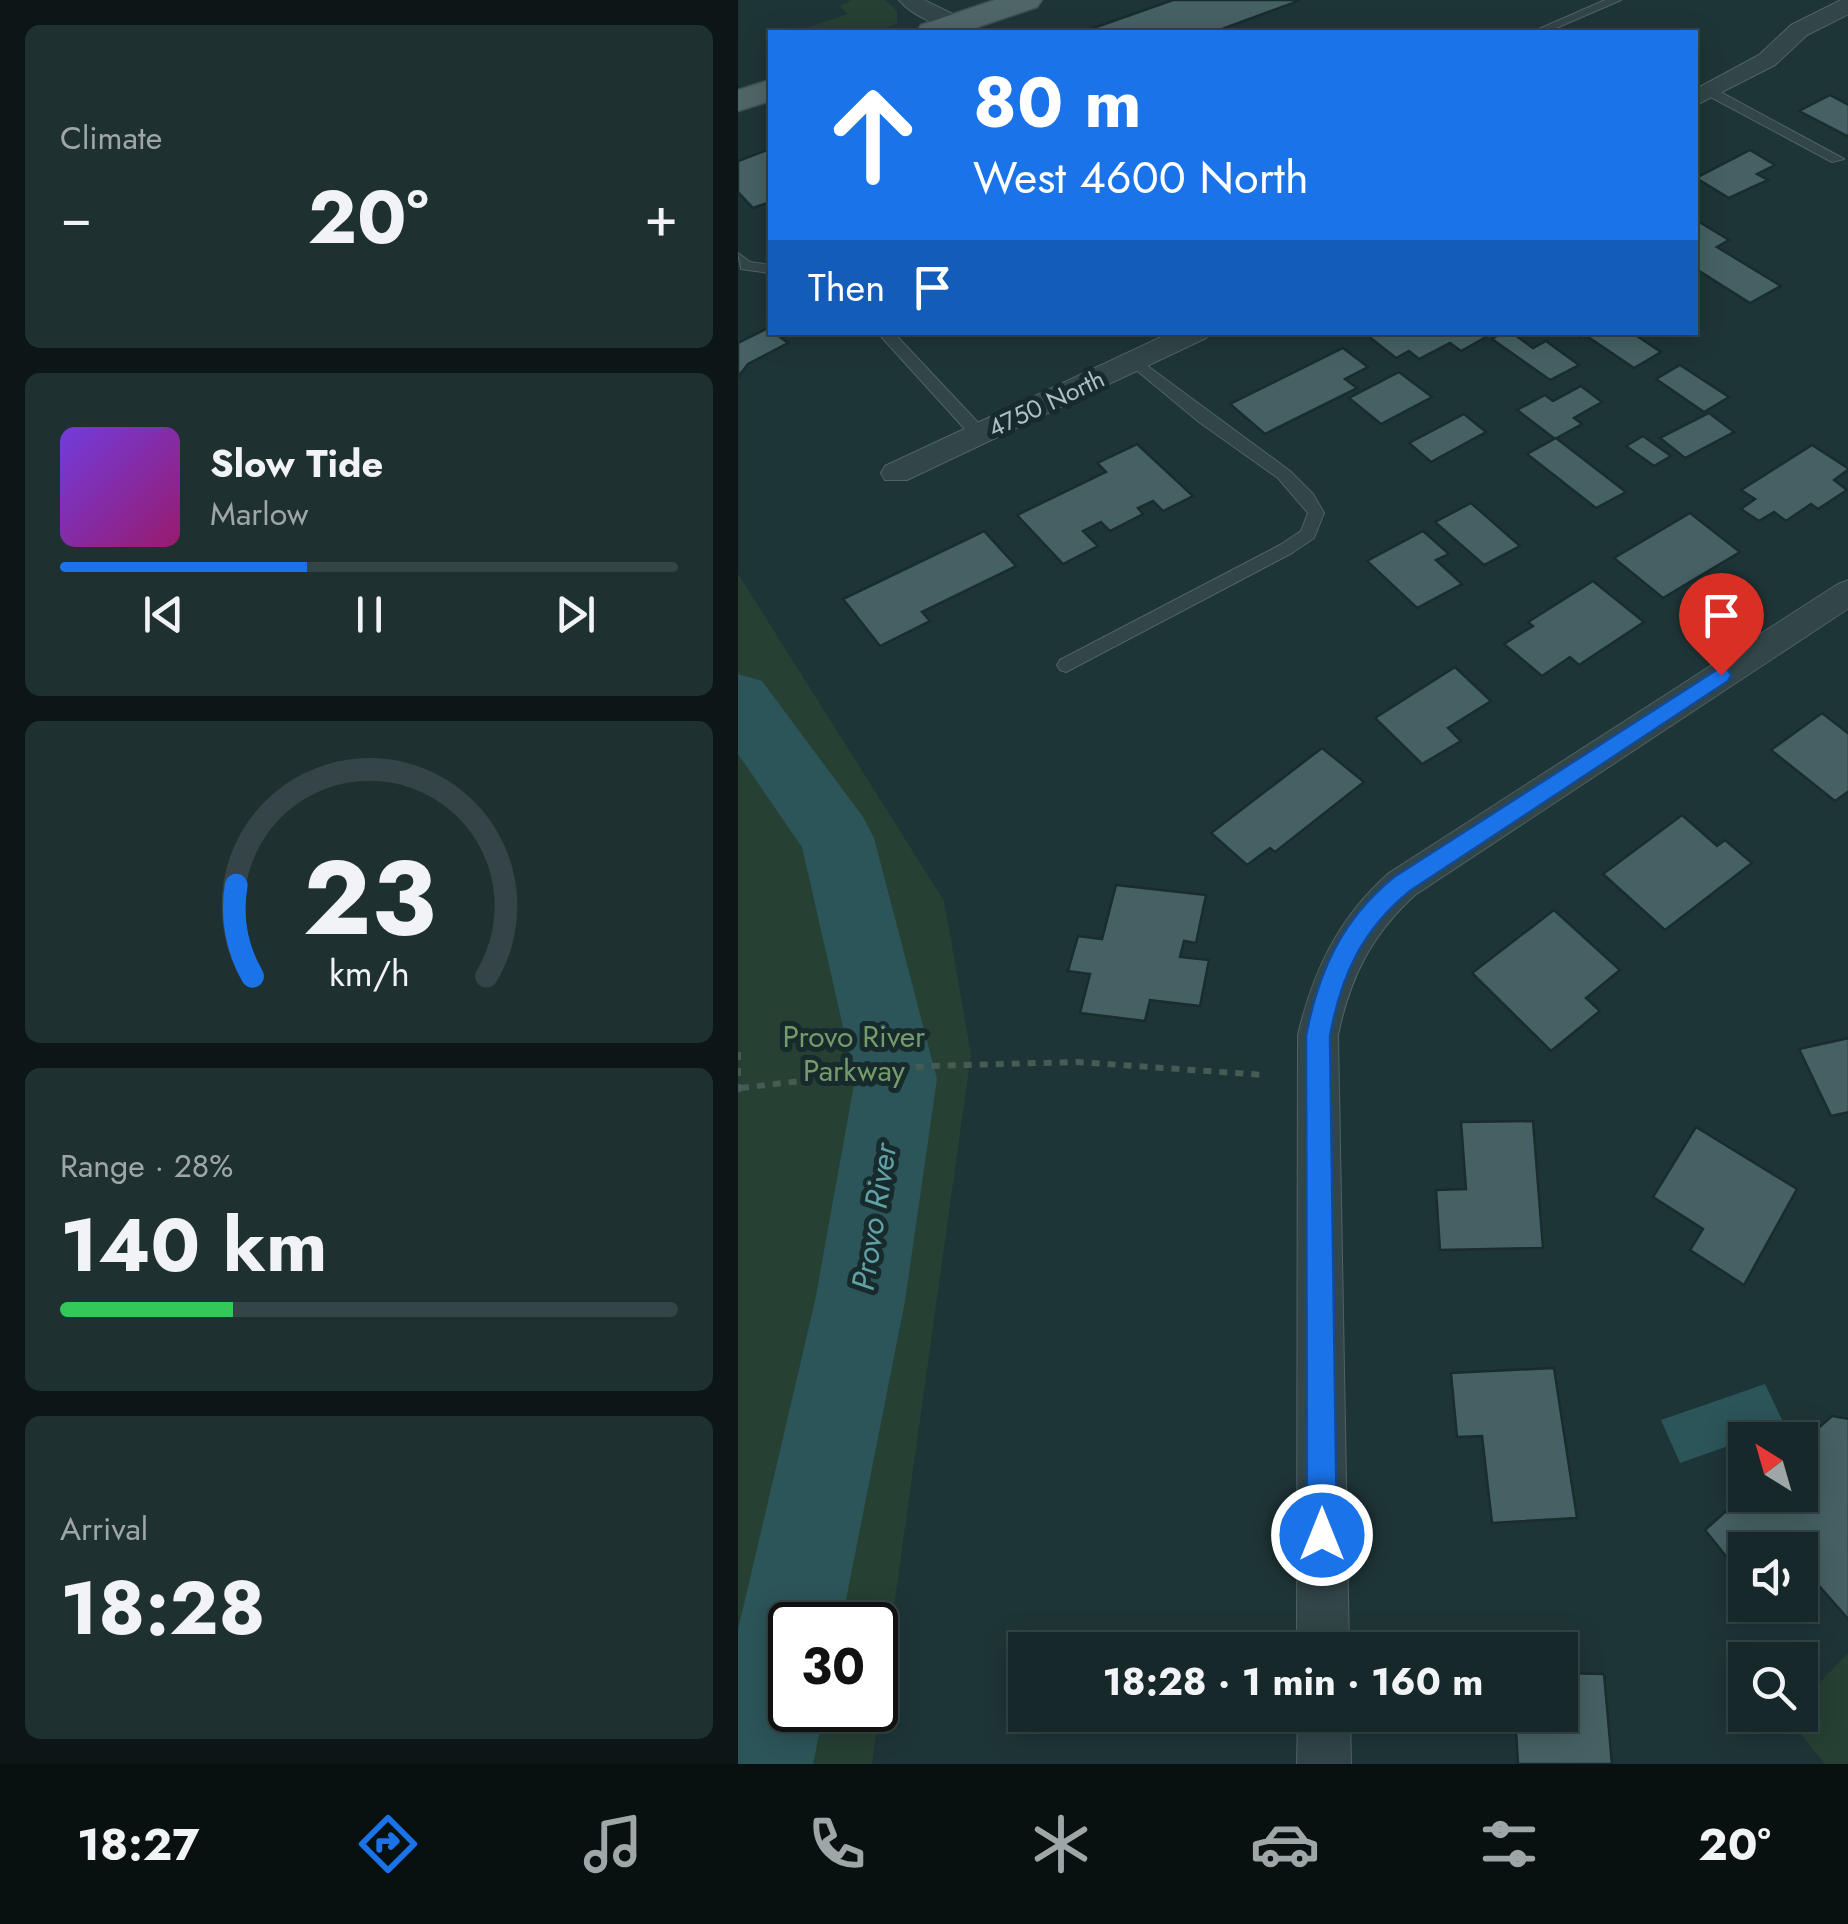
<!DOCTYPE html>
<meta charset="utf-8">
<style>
body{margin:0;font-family:Jost,sans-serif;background:#1f3031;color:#f1f3f6;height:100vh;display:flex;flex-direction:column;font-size:38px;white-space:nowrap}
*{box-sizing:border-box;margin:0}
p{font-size:32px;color:#9ea6a8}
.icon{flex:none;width:55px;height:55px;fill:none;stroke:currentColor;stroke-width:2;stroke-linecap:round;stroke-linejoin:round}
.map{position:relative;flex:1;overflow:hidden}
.drawer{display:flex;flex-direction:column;gap:25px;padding:25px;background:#0c1617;width:738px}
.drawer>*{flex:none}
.guide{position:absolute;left:30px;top:30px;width:930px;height:305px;border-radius:0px;box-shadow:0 5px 25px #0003,0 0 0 2px #354446;background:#1a73e8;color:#fff;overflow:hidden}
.needle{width:65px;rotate:323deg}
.buttons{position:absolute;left:990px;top:1422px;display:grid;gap:20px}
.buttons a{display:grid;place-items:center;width:90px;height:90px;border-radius:0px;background:#162829;box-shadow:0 5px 25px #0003,0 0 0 2px #354446;font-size:50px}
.speed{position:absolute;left:30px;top:1602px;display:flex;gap:20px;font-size:50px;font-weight:700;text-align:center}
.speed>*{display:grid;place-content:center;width:130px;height:130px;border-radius:50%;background:#162829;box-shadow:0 5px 25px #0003,0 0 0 2px #354446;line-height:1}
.speed .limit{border:5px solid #111;border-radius:15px;background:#fff;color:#111}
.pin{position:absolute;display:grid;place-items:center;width:85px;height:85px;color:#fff;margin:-102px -42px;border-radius:50% 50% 50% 0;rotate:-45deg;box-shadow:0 0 10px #0007}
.pin .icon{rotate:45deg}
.me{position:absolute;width:110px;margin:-55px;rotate:0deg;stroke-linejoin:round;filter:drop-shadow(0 0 8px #0008)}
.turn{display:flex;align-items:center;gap:35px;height:210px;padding:0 40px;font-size:45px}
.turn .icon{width:130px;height:130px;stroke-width:2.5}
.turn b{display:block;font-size:70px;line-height:85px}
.then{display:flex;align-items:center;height:95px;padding:0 40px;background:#0003;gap:20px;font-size:38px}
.big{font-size:75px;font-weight:700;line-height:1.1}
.drawer .widget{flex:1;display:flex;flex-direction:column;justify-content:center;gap:15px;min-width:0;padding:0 35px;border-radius:15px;background:#1f3031}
.drawer .dial{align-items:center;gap:0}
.dial svg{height:260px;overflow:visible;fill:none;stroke:#354446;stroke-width:7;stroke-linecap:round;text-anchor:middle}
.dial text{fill:#f1f3f6;stroke:none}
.song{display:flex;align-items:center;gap:30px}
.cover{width:120px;height:120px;border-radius:15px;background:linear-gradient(135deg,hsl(260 70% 55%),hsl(320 70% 35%))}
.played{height:10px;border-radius:5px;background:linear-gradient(90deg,#1a73e8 40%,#354446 40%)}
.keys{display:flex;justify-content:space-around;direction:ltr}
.heat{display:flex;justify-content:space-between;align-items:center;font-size:55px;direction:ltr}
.charge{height:15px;border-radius:8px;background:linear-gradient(90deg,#34c759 28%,#354446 0)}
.trip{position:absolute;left:270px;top:1632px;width:570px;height:100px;border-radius:0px;background:#162829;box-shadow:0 5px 25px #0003,0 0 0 2px #354446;font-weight:700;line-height:100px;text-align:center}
.menu{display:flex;height:160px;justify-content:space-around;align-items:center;background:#091010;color:#9ea6a8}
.menu .icon{width:70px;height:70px}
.menu .current{color:#1a73e8}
.menu b{font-size:45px;color:#f1f3f6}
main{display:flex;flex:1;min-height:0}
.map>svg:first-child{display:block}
</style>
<main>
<section class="drawer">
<div class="widget"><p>Climate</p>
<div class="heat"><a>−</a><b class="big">20°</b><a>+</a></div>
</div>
<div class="widget">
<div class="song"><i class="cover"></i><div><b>Slow Tide</b><p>Marlow</p></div></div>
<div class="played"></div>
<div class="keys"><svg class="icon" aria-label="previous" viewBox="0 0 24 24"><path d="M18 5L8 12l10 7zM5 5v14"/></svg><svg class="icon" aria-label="pause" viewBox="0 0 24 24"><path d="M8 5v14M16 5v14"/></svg><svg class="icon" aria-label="next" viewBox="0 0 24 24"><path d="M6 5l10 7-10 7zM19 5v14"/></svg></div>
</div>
<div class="widget dial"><svg viewBox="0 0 100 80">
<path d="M14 69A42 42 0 1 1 86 69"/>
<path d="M14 69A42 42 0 0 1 9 41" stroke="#1a73e8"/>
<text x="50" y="56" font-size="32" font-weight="700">23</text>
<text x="50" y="72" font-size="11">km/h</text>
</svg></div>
<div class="widget"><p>Range · 28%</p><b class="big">140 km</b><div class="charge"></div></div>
<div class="widget"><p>Arrival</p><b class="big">18:28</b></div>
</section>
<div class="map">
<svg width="1111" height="1764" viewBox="0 0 1111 1764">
<rect width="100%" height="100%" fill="#1e3537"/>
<!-- green -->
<g fill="#264034" fill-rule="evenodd">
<path d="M 113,0 L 147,0 L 159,11 L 159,23 L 140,32 L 56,32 L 110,14 L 102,6 Z"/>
<path d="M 0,574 L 206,901 L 233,1054 L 134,1764 L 0,1764 ZM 138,1625 L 138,1710 L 52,1710 L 52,1625 Z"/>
<path d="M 1110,1653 L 1110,1764 L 1087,1764 L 1049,1717 L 1062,1715 L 1063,1702 Z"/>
</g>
<!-- water -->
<path fill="#2c5559" d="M 1027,1384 L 1047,1426 L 942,1463 L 923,1420 Z"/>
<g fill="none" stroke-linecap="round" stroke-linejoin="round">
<!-- river -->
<path fill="#2c5559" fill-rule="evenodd" d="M 0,674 L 24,681 L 125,817 L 136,838 L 199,1079 L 167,1301 L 103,1625 L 52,1625 L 52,1710 L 86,1710 L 75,1764 L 0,1764 L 0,1630 L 77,1301 L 117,1079 L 64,847 L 0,754 Z"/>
</g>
<!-- building -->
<g fill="#466164" stroke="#192c2e" stroke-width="2.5">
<path d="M 435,0 L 563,0 L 476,32 L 344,32 Z"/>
<path d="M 1092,95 L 1111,105 L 1111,137 L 1061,111 Z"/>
<path d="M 32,149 L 32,202 L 15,208 L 0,192 L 0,161 Z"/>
<path d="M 1012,150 L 1037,165 L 1019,174 L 1030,180 L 991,198 L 958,178 Z"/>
<path d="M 958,220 L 991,240 L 979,247 L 1043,286 L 1012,303 L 958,269 Z"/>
<path d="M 30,328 L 50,343 L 10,364 L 0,377 L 0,343 Z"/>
<path d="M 625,332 L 757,332 L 723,351 L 712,343 L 681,359 L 671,351 L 658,358 Z"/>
<path d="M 765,332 L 773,332 L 795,348 L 808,341 L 841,365 L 812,380 L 754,339 Z"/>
<path d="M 836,332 L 893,332 L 923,352 L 896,368 L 847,335 L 842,337 Z"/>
<path d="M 605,348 L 630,367 L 607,379 L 619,388 L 527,434 L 492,404 Z"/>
<path d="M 942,365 L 991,397 L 966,412 L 918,379 Z"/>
<path d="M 661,372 L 694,397 L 643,424 L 611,398 Z"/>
<path d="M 843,386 L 864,402 L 836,418 L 844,424 L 817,439 L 779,410 L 807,395 L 815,401 Z"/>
<path d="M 971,413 L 996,432 L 947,458 L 922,438 Z"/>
<path d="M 726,414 L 748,432 L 693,462 L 671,443 Z"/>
<path d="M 905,436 L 933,456 L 916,466 L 888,446 Z"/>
<path d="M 818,438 L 888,492 L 858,508 L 789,454 Z"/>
<path d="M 399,444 L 455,496 L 425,511 L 415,501 L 400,508 L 405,514 L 372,531 L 363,522 L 345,531 L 360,546 L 325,564 L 279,515 L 368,472 L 359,463 Z"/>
<path d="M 1074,445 L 1111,469 L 1096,480 L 1109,490 L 1080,509 L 1073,504 L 1048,521 L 1036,512 L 1021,521 L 1003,509 L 1017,499 L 1003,490 Z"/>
<path d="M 733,503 L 782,546 L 746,565 L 697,522 Z"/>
<path d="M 952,513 L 1002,552 L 925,598 L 876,558 Z"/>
<path d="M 246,531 L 278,566 L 184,612 L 192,621 L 142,646 L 105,599 Z"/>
<path d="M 685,531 L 711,554 L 698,560 L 724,584 L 679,608 L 629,561 Z"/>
<path d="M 855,581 L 906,622 L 841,665 L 832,657 L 804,676 L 766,644 L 795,626 L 790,622 Z"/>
<path d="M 717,667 L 753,701 L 710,728 L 723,741 L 684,764 L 637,718 Z"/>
<path d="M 1084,713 L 1111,734 L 1111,791 L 1097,801 L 1033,750 Z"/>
<path d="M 584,748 L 626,782 L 537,852 L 532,848 L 509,865 L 473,833 Z"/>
<path d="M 944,815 L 979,846 L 987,840 L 1014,863 L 927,930 L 865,874 Z"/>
<path d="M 378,885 L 468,895 L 458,943 L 446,941 L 442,957 L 471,960 L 462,1006 L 412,1000 L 407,1021 L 342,1013 L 352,974 L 330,971 L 340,936 L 364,939 Z"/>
<path d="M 816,910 L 882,970 L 848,998 L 862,1011 L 813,1051 L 734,973 Z"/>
<path d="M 1111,1038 L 1111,1112 L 1093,1116 L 1061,1049 Z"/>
<path d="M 795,1121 L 805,1248 L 702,1250 L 698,1190 L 728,1189 L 723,1122 Z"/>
<path d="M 958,1127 L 1059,1189 L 1006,1285 L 952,1250 L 965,1229 L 915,1197 Z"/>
<path d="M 816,1368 L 839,1518 L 754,1523 L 744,1436 L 719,1437 L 713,1373 Z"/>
<path d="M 1094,1416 L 1111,1419 L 1111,1620 L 1062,1564 L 1062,1550 L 1008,1550 L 1008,1581 L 967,1530 L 1008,1493 L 1062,1495 L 1062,1444 Z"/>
<path d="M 822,1673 L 866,1674 L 874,1764 L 780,1764 L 777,1715 L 822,1715 Z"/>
</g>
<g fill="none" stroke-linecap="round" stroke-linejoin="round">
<defs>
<g id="lane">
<path d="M 867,0 L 883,0 L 809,32 L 794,32 Z"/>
<path d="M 967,88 L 975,88 L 1106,159 L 1094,162 L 967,94 Z"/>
<path d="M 0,253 L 12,262 L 32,265 L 32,273 L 3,269 Z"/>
<path d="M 139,332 L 155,332 L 247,430 L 247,438 L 235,438 Z"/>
<path d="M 396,356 L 552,471 L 575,494 L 586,513 L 576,538 L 554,553 L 328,672 L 322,670 L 319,665 L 322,660 L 542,545 L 563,531 L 570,513 L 540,478 L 461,422 L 391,364 L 388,361 Z"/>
</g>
<g id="street">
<path d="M 161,0 L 186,0 L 233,23 L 230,28 C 209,32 174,16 161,0 Z"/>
<path d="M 1103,0 L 1111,0 L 1111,14 L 1069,35 L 1037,65 L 958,105 L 958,89 L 1021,55 L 1053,25 Z"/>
<path d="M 434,332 L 472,332 L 468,338 L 169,480 L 147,480 L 143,473 L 147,466 Z"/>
<path d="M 1111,580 L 1111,608 L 677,895 C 633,935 612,978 600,1035 L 611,1650 L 559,1650 L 560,1035 C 575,971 601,917 651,873 L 1100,584 Z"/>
<path d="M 560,1715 L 612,1715 L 613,1764 L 559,1764 Z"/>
</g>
<g id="primary">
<path d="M 257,0 L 304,0 L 299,7 L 225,32 L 179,32 L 183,25 Z"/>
<path d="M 32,80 L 32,101 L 0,111 L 0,90 Z"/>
</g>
</defs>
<!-- lane casing -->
<use href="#lane" stroke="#4f6366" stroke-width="2"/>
<!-- street casing -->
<use href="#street" stroke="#4f6366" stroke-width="2"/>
<!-- primary casing -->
<use href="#primary" stroke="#3e5154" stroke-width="3"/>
<!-- path -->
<g stroke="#445c54" stroke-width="6" stroke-dasharray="8 8" stroke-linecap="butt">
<path d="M 0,1052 L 0,1096"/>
<path d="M 3,1088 L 189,1066 L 340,1062 L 526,1075"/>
</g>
<!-- lane -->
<use href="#lane" fill="#324548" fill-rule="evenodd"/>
<!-- street -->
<use href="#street" fill="#324548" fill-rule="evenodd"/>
<!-- primary -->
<use href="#primary" fill="#4f6668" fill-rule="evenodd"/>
</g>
<!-- route -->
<path fill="#1a73e8" stroke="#114b97" stroke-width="2.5" d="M 983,667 L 990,670 L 993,675 L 990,681 L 672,891 C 624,930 603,976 592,1036 L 599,1535 L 595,1545 L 584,1550 L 573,1545 L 569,1535 L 568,1036 C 580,972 604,919 656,877 Z"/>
<g text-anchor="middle" stroke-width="10" stroke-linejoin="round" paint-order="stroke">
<!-- far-street labels -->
<g font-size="25" fill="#abc1c5" stroke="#172a2c">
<text transform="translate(308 403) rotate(-25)" y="9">4750 North</text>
</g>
<!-- park labels -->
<g font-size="30" fill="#769b6a" stroke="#172a2c">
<text x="116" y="1047">Provo River<tspan x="116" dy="34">Parkway</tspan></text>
</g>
<!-- water labels -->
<g font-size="32" font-style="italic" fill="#62a0a7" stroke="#172a2c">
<text transform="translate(136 1217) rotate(-81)" y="11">Provo River</text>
</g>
</g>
</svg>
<div class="buttons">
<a><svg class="needle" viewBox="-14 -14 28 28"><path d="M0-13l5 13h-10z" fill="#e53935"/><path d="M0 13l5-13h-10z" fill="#9ea6a8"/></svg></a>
<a><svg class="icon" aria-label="sound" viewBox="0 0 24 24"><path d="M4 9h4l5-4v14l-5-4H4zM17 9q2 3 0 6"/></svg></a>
<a><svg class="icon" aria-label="search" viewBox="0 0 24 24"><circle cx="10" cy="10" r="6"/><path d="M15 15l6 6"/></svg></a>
</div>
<div class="speed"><div class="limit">30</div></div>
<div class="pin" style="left:983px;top:675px;background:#d93025"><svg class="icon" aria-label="arrive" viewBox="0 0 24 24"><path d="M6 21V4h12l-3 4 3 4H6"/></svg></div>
<svg class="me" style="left:584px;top:1535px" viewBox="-20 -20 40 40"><circle r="17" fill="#1a73e8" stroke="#fff" stroke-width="3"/><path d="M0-11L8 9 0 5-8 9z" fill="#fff"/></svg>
<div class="trip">18:28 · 1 min · 160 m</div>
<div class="guide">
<div class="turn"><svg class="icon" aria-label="ahead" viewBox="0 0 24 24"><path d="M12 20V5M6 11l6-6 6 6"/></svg><div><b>80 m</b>West 4600 North</div></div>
<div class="then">Then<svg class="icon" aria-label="arrive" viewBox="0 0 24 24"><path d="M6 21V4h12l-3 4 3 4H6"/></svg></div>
</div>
</div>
</main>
<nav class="menu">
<b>18:27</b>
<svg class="icon current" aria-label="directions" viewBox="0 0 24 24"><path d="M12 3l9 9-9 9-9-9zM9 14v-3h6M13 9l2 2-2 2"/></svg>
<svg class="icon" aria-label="music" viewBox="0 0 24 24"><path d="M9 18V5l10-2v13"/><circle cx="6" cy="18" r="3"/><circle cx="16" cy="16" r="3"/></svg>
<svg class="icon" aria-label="phone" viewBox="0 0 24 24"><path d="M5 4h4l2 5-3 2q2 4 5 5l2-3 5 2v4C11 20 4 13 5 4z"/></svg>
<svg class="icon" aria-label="climate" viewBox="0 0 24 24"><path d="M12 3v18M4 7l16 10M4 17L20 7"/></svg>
<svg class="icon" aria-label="car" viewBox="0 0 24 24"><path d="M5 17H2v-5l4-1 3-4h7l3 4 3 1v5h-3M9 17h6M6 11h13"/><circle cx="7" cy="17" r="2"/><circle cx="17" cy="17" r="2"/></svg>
<svg class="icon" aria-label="filters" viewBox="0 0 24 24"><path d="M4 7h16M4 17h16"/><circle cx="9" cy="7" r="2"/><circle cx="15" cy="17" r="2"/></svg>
<b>20°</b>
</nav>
